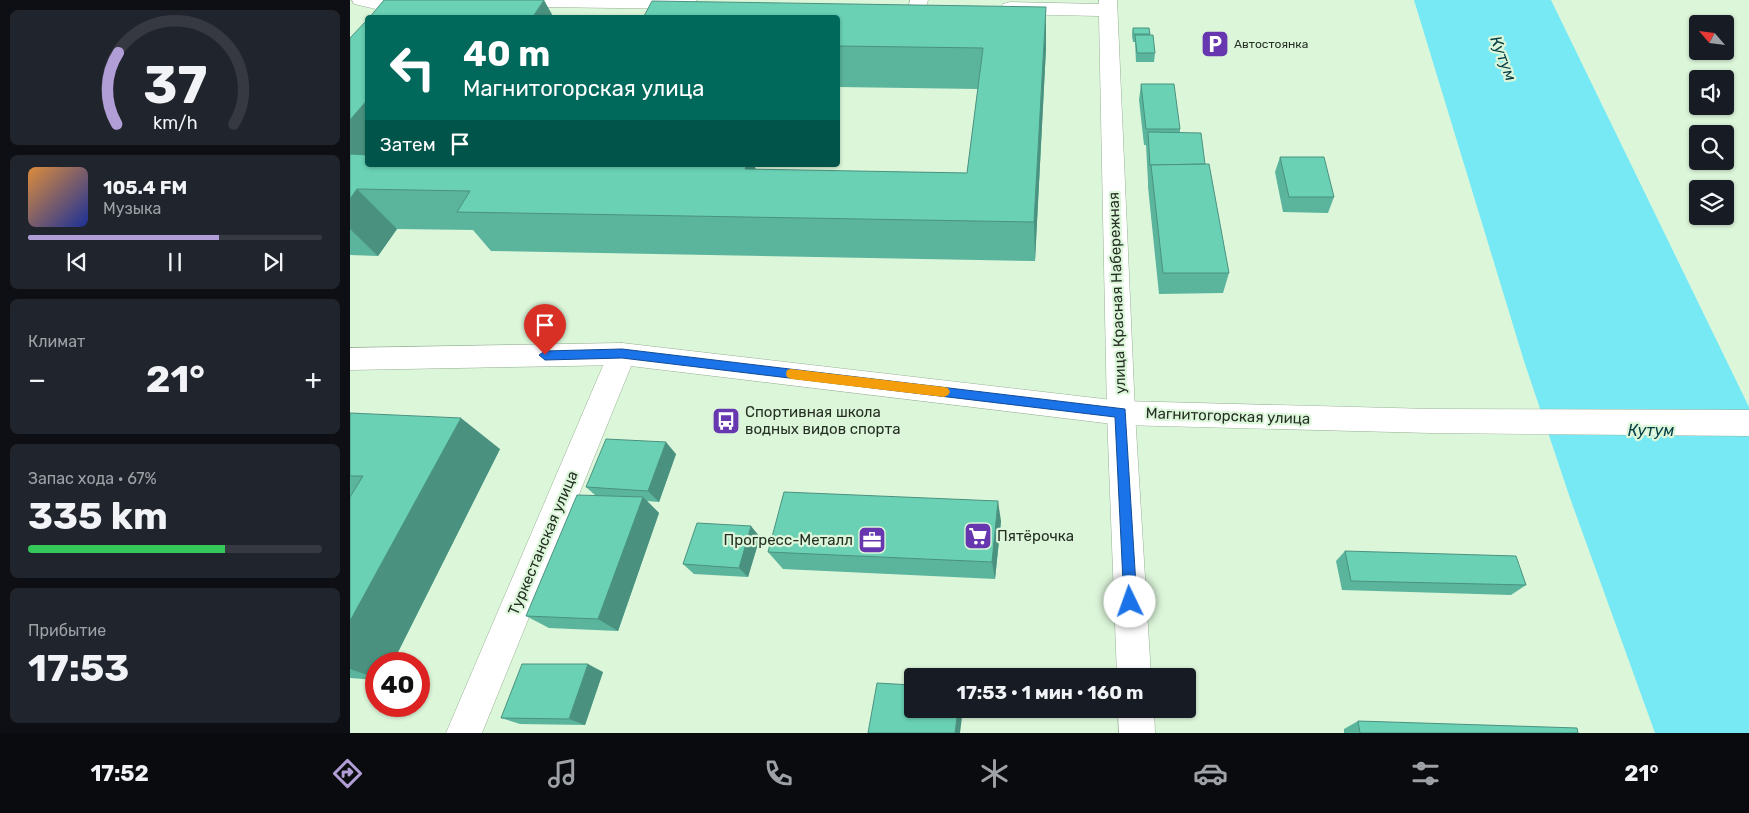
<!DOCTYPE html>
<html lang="ru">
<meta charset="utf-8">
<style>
body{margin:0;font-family:Rubik,sans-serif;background:#20242c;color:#f1f3f6;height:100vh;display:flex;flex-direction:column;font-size:19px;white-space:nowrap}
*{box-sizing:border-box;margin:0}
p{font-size:16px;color:#9ea1a6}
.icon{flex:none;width:28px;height:28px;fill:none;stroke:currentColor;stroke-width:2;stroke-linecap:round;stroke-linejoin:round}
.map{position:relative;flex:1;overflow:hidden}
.sheet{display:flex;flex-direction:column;gap:10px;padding:10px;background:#0d0f14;width:350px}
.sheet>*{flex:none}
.banner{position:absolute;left:15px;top:15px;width:475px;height:152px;border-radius:5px;box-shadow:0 1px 4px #0004;background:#00695c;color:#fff;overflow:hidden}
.needle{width:32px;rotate:298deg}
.buttons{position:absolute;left:1339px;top:15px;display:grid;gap:10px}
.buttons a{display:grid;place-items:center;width:45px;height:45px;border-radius:5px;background:#171b24;box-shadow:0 1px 4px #0004;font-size:25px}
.speed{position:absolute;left:15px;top:652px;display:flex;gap:10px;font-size:25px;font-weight:700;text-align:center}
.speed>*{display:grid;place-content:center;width:65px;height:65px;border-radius:50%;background:#171b24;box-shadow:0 1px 4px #0004;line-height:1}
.speed .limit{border:8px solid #d22;background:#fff;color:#111}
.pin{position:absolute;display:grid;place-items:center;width:42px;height:42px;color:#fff;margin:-51px -21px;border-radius:50% 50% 50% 0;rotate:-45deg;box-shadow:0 0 5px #0007}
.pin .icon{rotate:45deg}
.me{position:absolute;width:55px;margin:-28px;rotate:357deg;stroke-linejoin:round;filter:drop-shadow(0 0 4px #0008)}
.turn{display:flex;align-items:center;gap:18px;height:105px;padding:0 15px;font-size:22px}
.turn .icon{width:65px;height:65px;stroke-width:2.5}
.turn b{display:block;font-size:35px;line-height:42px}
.then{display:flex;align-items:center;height:48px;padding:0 15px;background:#0003;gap:10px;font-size:19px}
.big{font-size:38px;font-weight:700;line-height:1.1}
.sheet .tile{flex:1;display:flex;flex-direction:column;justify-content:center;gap:8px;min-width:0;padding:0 18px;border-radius:8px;background:#20242c}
.sheet .dial{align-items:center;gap:0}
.dial svg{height:130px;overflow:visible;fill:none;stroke:#363941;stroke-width:7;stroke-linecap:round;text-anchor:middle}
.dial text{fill:#f1f3f6;stroke:none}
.song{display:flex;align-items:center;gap:15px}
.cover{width:60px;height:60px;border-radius:8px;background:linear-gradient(135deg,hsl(30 70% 55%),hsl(230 70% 35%))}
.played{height:5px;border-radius:2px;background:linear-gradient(90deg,#b29ed6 65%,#363941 65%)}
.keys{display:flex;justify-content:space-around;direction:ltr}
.heat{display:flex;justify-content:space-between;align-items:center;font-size:28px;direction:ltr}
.charge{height:8px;border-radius:4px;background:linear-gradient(90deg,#34c759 67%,#363941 0)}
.trip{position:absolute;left:554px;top:668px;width:292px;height:50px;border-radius:5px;background:#171b24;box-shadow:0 1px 4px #0004;font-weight:700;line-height:50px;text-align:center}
.tabs{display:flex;height:80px;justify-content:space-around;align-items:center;background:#090b0e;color:#9ea1a6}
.tabs .icon{width:35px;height:35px}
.tabs .active{color:#b29ed6}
.tabs b{font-size:22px;color:#f1f3f6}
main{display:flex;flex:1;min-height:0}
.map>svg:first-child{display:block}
</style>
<main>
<section class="sheet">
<div class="tile dial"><svg viewBox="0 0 100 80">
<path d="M14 69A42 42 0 1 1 86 69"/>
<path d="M14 69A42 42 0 0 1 15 25" stroke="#b29ed6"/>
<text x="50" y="56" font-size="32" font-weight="700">37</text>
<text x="50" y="72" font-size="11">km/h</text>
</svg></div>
<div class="tile">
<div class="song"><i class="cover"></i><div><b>105.4 FM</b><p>Музыка</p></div></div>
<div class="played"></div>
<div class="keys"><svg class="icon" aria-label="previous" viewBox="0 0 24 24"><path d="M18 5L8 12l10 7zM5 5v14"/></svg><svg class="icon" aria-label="pause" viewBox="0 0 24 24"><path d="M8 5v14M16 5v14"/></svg><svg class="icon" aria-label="next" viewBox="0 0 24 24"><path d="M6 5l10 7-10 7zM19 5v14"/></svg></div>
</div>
<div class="tile"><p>Климат</p>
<div class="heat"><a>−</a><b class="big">21°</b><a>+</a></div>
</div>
<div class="tile"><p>Запас хода · 67%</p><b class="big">335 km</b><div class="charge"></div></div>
<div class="tile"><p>Прибытие</p><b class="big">17:53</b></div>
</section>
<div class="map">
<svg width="1399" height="733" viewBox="0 0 1399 733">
<rect width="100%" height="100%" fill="#dcf6da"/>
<!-- water -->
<path fill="#76e9f5" d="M 1064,0 L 1201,0 L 1399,407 L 1399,733 L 1305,733 L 1220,498 L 1174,361 Z"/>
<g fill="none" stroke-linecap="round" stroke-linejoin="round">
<defs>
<g id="minor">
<path d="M 2,0 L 88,0 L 86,4 L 39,12 L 4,4 Z"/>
<path d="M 107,0 L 346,0 L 348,3 L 346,7 L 339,9 L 116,6 L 109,4 Z"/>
<path d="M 560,0 L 578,0 L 575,10 L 568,12 L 561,10 L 559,6 Z"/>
<path d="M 749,0 L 767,0 L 785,413 L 801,676 L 767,676 L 757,413 L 749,16 L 660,14 L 653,12 L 651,8 L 653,4 L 660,2 L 749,4 Z"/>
<path d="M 272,343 L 282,346 L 286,354 L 132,733 L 96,733 L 258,354 L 262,346 Z"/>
<path d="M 768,709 L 804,709 L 805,733 L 769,733 Z"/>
</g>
<path id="major" d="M 272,343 L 771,401 L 1081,409 L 1399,410 L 1399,436 L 1081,433 L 771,425 L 272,365 L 0,370 L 0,348 Z"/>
</defs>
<!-- minor casing -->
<use href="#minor" stroke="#98b095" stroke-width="1"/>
<!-- major casing -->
<use href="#major" stroke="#98b095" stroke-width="1"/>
<!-- minor -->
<use href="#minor" fill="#fff" fill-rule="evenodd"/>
<!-- major -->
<use href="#major" fill="#fff" fill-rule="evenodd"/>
</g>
<!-- wall -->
<g fill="#5bb49c">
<path d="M 488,18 L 696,48 L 685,261 L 141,251 L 123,230 L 47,229 L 28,256 L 0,255 L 0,38 L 18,165 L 404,165 L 406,170 L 617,173 L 628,89 L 488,87 Z"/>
<path d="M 783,28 L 800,34 L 805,53 L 804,62 L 786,62 L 785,42 L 783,42 L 782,36 Z"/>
<path d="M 791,84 L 830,129 L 830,133 L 855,164 L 879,273 L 873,293 L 809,294 L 798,187 L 798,182 L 796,145 L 794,145 L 789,100 Z"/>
<path d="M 930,157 L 984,197 L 978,213 L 933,212 L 925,172 Z"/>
<path d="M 0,413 L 150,449 L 42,664 L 26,664 L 26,680 L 0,678 Z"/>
<path d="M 326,454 L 309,502 L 297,501 L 309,513 L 268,631 L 199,628 L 176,616 L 245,495 L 236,487 Z"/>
<path d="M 651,521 L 645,579 L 433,569 L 418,552 Z"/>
<path d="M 410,537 L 398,577 L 344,574 L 333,564 Z"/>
<path d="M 995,551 L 1176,585 L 1161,595 L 992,590 L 986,561 Z"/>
<path d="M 253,672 L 235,725 L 170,724 L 151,718 Z"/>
<path d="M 1008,721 L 1228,733 L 994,733 L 994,729 Z"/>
</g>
<!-- shaded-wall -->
<g fill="#4a927f">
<path d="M 194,0 L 204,18 L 182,18 Z"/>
<path d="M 696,7 L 696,48 L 685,261 L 684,222 Z"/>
<path d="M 18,99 L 18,165 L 7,189 L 47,229 L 28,256 L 0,229 L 0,120 Z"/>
<path d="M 397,165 L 404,165 L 417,196 L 395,169 Z"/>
<path d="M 111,418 L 150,449 L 42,664 L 26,664 L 26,678 L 0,669 L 0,621 Z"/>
<path d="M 316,442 L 326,454 L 309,502 L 298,491 Z"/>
<path d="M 293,497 L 309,513 L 268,631 L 248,619 Z"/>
<path d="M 648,501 L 651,521 L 645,579 L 642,562 Z"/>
<path d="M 401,526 L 410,537 L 398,577 L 389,568 Z"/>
<path d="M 238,664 L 253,672 L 235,725 L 219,719 Z"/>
<path d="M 608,709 L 613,709 L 610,733 L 605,733 Z"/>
</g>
<!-- building -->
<g fill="#6ad1b5" stroke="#4a927f">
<path d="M 34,0 L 194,0 L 182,18 L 19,18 Z"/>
<path d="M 302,1 L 696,7 L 684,222 L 107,212 L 120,191 L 7,189 L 0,199 L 0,154 L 18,155 L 18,165 L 397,165 L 395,169 L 617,173 L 633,48 L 488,46 L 488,18 L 293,18 Z"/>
<path d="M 18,19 L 18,99 L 0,120 L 0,38 Z"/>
<path d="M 783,28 L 799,28 L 800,34 L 783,34 Z"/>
<path d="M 785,35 L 803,35 L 805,53 L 787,53 Z"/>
<path d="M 791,84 L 824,84 L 830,129 L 796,129 Z"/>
<path d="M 798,132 L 851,133 L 855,164 L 801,165 L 800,166 Z"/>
<path d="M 930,157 L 974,157 L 984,197 L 939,197 Z"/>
<path d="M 859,164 L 879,273 L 813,273 L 801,165 Z"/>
<path d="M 0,413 L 111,418 L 0,621 L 0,497 L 13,476 L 0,476 Z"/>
<path d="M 256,439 L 316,442 L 298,491 L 236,487 Z"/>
<path d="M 434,492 L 648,501 L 642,562 L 418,552 Z"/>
<path d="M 227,495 L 293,497 L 248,619 L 176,616 Z"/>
<path d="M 347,523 L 401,526 L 389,568 L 333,564 Z"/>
<path d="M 995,551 L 1166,556 L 1176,585 L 1001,581 Z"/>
<path d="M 172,664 L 238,664 L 219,719 L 151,718 Z"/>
<path d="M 527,683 L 562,685 L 562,709 L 608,709 L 605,733 L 518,733 Z"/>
<path d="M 1008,721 L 1227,728 L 1228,733 L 1010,733 Z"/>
</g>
<!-- route -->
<path fill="#1a73e8" stroke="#114b97" d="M 272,349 L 775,409 L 787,602 L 785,607 L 780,609 L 776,607 L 774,602 L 765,417 L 272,358 L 195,360 L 189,355 L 195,351 Z"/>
<!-- slow -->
<path fill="#f59e0b" d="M 441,369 L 594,387 L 598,388 L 600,392 L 598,395 L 594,397 L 441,379 L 437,377 L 436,374 L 437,370 Z"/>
<!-- icons -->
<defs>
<symbol id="parking-square" viewBox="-11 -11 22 22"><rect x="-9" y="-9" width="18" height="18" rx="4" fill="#6637af" stroke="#dcf6da"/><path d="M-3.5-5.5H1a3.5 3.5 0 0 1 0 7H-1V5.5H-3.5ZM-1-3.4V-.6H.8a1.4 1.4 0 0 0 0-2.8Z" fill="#fff"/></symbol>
<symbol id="bus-square" viewBox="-11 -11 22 22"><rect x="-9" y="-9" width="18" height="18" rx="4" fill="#6637af" stroke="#dcf6da"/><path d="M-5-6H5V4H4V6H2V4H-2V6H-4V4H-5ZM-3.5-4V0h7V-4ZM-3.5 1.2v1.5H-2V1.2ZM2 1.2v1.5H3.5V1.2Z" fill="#fff"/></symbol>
<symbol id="supermarket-square" viewBox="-11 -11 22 22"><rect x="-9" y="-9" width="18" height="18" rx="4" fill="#6637af" stroke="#dcf6da"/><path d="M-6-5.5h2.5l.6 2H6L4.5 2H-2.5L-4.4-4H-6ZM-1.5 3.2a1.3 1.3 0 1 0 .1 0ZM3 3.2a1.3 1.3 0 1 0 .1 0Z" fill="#fff"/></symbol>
<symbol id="office-square" viewBox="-11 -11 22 22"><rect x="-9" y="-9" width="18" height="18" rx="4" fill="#6637af" stroke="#dcf6da"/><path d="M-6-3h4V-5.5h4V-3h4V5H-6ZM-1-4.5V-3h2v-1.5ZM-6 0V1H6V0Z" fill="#fff"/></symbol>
</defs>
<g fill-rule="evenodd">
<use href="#parking-square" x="849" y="28" width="32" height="32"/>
<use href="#bus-square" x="360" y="405" width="32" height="32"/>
<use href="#supermarket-square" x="612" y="520" width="32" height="32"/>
<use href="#office-square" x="506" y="524" width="32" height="32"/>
</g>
<g text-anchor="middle" stroke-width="4.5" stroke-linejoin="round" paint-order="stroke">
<!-- far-poi labels -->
<g font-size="12" fill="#252f24" stroke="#dcf6da" text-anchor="start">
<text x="884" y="48">Автостоянка</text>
</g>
<!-- street labels -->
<g font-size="15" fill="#252f24" stroke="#dcf6da">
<text transform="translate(767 293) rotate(-92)" y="5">улица Красная Набережная</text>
<text transform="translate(878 416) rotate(2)" y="5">Магнитогорская улица</text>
<text transform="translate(193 543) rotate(-67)" y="5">Туркестанская улица</text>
</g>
<!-- poi labels -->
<g font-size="15" fill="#252f24" stroke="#dcf6da" text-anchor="start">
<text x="395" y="417">Спортивная школа<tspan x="395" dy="17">водных видов спорта</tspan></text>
<text x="647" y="541">Пятёрочка</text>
<text x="503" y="545" text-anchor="end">Прогресс-Металл</text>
</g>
<!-- water labels -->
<g font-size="16" font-style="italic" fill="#094146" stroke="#dcf6da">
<text transform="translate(1154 58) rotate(69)" y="6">Кутум</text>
<text x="1301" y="436">Кутум</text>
</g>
</g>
</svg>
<div class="buttons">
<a><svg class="needle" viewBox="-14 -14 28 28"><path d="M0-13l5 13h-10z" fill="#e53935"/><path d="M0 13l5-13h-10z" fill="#9ea1a6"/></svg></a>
<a><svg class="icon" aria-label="sound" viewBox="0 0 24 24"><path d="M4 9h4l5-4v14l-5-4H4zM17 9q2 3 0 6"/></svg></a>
<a><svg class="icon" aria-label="search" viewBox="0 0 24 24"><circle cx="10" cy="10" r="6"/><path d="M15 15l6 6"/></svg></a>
<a><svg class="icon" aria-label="layers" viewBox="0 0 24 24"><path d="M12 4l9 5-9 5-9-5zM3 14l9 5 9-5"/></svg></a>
</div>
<div class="speed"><div class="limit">40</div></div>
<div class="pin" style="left:195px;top:355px;background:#d93025"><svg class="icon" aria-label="arrive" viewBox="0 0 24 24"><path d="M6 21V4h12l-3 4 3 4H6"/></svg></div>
<svg class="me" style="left:780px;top:602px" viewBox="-20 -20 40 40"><circle r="19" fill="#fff"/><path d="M0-13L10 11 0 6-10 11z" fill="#1a73e8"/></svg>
<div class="trip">17:53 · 1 мин · 160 m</div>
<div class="banner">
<div class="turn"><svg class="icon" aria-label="left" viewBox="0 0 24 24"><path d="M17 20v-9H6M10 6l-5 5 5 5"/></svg><div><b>40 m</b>Магнитогорская улица</div></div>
<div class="then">Затем<svg class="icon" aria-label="arrive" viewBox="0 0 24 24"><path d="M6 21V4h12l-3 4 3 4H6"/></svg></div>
</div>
</div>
</main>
<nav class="tabs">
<b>17:52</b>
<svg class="icon active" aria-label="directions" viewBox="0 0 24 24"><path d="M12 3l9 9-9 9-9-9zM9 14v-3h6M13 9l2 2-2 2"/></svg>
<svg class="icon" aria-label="music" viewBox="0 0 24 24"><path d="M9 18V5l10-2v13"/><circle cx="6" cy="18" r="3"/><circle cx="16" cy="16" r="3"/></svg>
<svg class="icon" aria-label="phone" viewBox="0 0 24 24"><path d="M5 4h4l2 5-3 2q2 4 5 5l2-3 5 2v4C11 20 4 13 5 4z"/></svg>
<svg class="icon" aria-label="climate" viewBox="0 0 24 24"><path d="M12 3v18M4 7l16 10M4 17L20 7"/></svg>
<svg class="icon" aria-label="car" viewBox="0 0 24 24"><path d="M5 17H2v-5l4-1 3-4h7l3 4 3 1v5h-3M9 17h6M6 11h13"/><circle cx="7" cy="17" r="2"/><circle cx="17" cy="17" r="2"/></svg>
<svg class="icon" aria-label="filters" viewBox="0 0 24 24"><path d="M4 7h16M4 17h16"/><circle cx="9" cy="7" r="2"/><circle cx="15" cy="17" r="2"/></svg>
<b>21°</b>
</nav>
